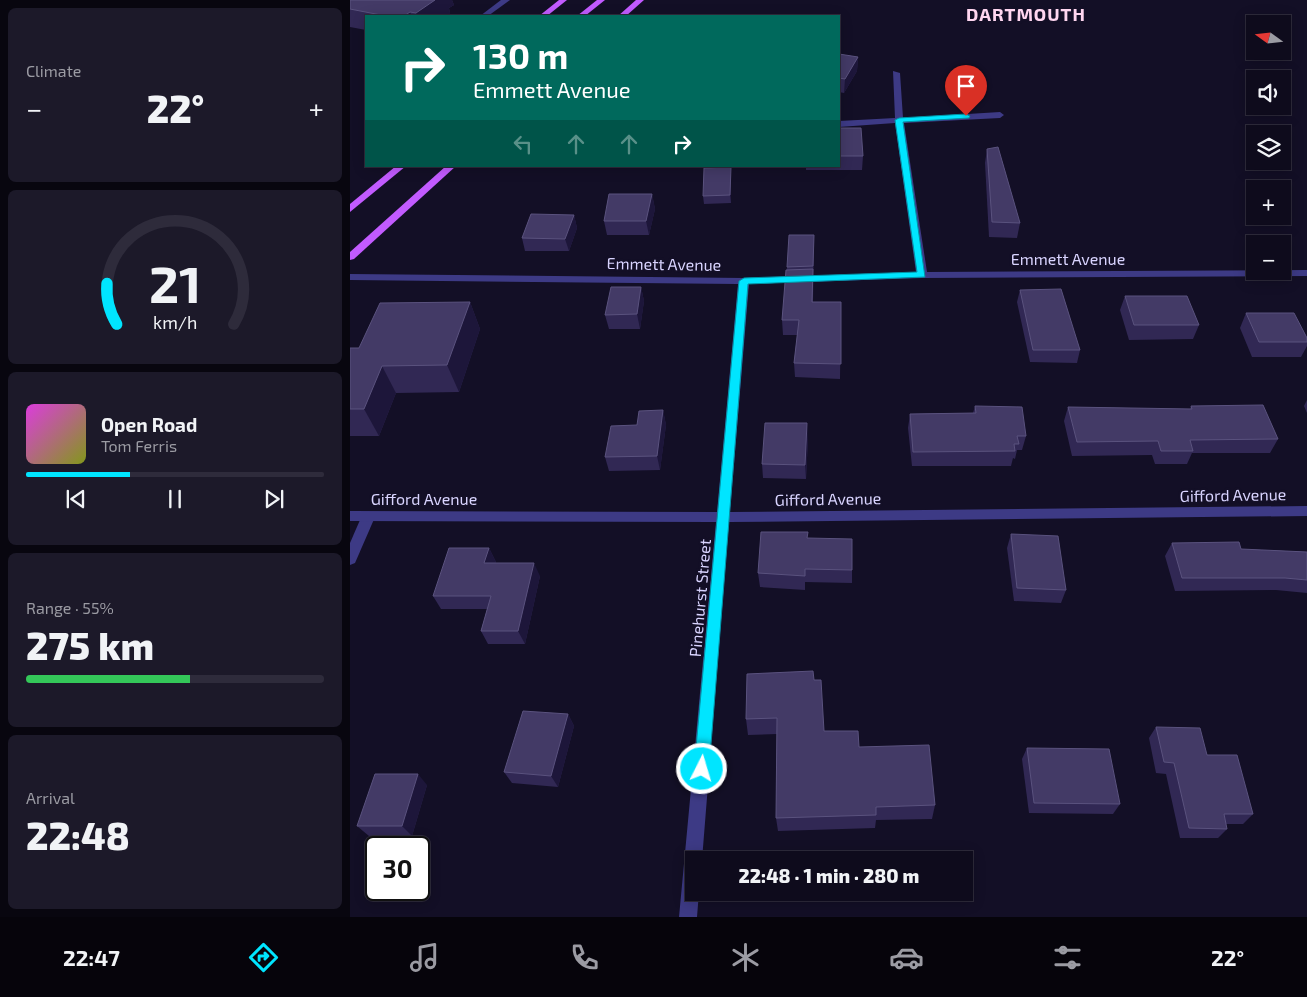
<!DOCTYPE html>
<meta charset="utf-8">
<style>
body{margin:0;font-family:"Exo 2",sans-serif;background:#1c1929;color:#f1f3f6;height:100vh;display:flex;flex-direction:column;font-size:19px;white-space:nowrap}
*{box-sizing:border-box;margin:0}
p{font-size:16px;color:#9b9ba3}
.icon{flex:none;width:28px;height:28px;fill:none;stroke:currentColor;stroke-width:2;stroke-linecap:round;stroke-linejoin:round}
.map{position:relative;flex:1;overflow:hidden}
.panel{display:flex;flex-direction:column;gap:8px;padding:8px;background:#08060f;width:350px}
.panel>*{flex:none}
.banner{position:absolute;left:15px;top:15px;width:475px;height:152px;border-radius:0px;box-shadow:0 2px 12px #0003,0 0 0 1px #2e2b3b;background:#00695c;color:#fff;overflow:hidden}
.needle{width:32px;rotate:285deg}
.controls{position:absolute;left:896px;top:15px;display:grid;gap:10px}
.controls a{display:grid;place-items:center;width:45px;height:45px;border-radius:0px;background:#0e0b1c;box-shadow:0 2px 12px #0003,0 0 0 1px #2e2b3b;font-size:25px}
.speed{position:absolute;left:15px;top:836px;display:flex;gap:10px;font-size:25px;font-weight:700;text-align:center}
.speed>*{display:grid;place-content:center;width:65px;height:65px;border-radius:50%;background:#0e0b1c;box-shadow:0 2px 12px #0003,0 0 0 1px #2e2b3b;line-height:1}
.speed .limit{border:2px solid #111;border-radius:8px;background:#fff;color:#111}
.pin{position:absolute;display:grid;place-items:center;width:42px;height:42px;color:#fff;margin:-51px -21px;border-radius:50% 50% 50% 0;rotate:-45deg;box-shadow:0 0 5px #0007}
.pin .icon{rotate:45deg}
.me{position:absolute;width:55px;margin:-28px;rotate:5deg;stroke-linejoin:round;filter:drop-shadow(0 0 4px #0008)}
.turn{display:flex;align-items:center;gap:18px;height:105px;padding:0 25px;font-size:22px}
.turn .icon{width:65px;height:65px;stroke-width:2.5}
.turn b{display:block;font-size:35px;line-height:42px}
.lanes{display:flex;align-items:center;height:48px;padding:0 25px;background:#0003;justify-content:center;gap:25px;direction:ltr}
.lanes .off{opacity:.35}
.big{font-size:38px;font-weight:800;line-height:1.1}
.panel .tile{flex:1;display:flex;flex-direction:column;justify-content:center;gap:8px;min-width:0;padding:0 18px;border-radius:8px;background:#1c1929}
.panel .dial{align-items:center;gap:0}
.dial svg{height:130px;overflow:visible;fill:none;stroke:#2e2b3b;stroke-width:7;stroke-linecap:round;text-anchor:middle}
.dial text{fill:#f1f3f6;stroke:none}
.song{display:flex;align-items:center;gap:15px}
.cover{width:60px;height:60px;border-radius:8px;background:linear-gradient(135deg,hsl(300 70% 55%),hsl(70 70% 35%))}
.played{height:5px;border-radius:2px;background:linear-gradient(90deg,#00e5ff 35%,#2e2b3b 35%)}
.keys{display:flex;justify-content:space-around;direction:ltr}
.heat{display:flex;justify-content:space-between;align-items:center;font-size:28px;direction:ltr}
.charge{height:8px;border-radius:4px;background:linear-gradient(90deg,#34c759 55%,#2e2b3b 0)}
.trip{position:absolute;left:335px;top:851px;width:288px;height:50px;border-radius:0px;background:#0e0b1c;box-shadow:0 2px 12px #0003,0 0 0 1px #2e2b3b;font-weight:800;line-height:50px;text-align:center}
.tabs{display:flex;height:80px;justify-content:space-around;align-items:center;background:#06040b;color:#9b9ba3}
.tabs .icon{width:35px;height:35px}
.tabs .on{color:#00e5ff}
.tabs b{font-size:22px;color:#f1f3f6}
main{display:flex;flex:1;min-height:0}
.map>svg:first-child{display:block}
</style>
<main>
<section class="panel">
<div class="tile"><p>Climate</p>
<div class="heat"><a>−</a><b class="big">22°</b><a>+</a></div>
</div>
<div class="tile dial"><svg viewBox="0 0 100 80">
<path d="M14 69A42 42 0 1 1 86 69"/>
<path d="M14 69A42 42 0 0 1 8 44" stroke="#00e5ff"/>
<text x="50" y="56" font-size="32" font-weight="700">21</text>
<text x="50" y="72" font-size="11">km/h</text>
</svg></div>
<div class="tile">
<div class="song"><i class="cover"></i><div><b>Open Road</b><p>Tom Ferris</p></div></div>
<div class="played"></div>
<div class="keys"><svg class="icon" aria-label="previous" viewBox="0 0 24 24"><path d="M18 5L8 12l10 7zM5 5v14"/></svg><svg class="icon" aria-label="pause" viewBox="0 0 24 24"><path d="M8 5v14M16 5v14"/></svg><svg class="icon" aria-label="next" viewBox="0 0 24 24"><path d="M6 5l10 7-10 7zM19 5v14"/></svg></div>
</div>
<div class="tile"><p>Range · 55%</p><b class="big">275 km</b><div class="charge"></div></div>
<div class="tile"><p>Arrival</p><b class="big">22:48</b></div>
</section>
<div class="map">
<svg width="957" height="917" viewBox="0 0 957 917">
<rect width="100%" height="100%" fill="#130f26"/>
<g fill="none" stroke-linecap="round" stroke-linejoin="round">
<!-- lane -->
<g fill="#3d3a85" fill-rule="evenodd">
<path d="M 151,0 L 160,0 L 138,16 L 130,16 Z"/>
<path d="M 18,512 L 23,513 L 25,517 L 5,563 L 0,565 L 0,543 L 13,513 Z"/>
</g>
<!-- street -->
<path fill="#3d3a85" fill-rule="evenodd" d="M 543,71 L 550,73 L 553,118 L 650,112 L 654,115 L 650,118 L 554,123 L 577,272 L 957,270 L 957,276 L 572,278 L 399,284 L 380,512 L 957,506 L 957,516 L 379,522 L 352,860 L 344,860 L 344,892 L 349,892 L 347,917 L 329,917 L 366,522 L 0,521 L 0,511 L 367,512 L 388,284 L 0,280 L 0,274 L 394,278 L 566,272 L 545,123 L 489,127 L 489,121 L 545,118 Z"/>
<!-- primary -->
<g fill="#c25bff" fill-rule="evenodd">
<path d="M 209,0 L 217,0 L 197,16 L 189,16 Z"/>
<path d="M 247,0 L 255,0 L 235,16 L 227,16 Z"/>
<path d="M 286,0 L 294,0 L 276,16 L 268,16 Z"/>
<path d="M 46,166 L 56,166 L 0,212 L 0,204 Z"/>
<path d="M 96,166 L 106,166 L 4,259 L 0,260 L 0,252 Z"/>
</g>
</g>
<!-- wall -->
<g fill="#312854">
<path d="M 0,0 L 102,0 L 104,5 L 99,8 L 100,13 L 96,16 L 16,16 L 16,30 L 0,27 Z"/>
<path d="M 489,54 L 508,57 L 507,71 L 494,93 L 489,92 Z"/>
<path d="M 489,128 L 513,156 L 512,170 L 456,170 L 456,166 L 489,166 Z"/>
<path d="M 637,149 L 670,223 L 667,238 L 639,237 L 635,163 Z"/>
<path d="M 381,174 L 381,203 L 354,204 L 353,196 Z"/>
<path d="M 302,194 L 305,209 L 299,235 L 257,235 L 254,221 Z"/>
<path d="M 224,215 L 227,228 L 219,251 L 175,251 L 172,238 Z"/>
<path d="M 464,235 L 463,302 L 491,302 L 490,379 L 445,377 L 444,363 L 447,335 L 433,335 L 432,320 L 437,267 Z"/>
<path d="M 291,287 L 294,301 L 290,329 L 259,329 L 255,315 Z"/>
<path d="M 670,290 L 730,350 L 727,363 L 680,362 L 667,302 Z"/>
<path d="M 775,296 L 849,325 L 843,339 L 779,340 L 770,310 Z"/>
<path d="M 120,302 L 130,329 L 109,392 L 46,393 L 29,436 L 0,436 L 0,348 L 9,348 Z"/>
<path d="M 896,313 L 957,338 L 957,346 L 951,357 L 902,357 L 890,328 Z"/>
<path d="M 957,400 L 957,413 L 954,406 Z"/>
<path d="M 625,406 L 676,436 L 672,450 L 667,450 L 665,459 L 663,458 L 661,466 L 562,466 L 558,428 L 560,414 L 623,413 Z"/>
<path d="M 841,406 L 928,439 L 920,453 L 842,453 L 837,464 L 805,464 L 802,455 L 722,456 L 714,421 L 718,407 L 840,409 Z"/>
<path d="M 313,410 L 316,425 L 310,470 L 259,471 L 255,457 L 287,425 Z"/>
<path d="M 458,438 L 456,479 L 413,478 L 412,464 Z"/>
<path d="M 661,534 L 716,590 L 711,603 L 664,601 L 657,548 Z"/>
<path d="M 458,538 L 502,570 L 502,583 L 455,582 L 455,590 L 410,587 L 408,573 Z"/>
<path d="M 822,543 L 891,549 L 957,552 L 957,593 L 926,590 L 825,591 L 815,556 Z"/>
<path d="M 139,548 L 146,562 L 145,563 L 190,576 L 175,644 L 138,644 L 131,631 L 137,609 L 91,609 L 83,596 Z"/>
<path d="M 464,680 L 474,731 L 509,747 L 585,805 L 582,819 L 526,820 L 525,828 L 428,831 L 426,818 L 427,734 L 398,735 L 396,719 Z"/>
<path d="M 218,714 L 224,726 L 208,787 L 162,783 L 154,772 Z"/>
<path d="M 806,727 L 857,755 L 903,814 L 893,824 L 876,824 L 877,829 L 868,838 L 830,838 L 816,774 L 806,773 L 799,738 Z"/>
<path d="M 677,748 L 770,804 L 763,814 L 679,813 L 672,759 Z"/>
<path d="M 77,785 L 62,836 L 19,836 L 7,826 Z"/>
</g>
<!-- shaded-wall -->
<g fill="#1d163a">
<path d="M 85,0 L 102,0 L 104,5 L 99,8 L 100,13 L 96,16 L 67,16 L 66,13 Z"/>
<path d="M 60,12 L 62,16 L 54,16 Z"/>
<path d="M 508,57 L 507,71 L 494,93 L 495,79 Z"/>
<path d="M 381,167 L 381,203 L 380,195 Z"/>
<path d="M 302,194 L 305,209 L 299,235 L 296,221 Z"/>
<path d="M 224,215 L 227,228 L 219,251 L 215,239 Z"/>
<path d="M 291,287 L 294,301 L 290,329 L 287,314 Z"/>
<path d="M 120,302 L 130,329 L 109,392 L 97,365 Z"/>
<path d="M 32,366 L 46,393 L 29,436 L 14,409 Z"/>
<path d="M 313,410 L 316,425 L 310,470 L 307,456 Z"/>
<path d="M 457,423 L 458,438 L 456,479 L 455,465 Z"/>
<path d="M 139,548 L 146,562 L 141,577 L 134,563 Z"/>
<path d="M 184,563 L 190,576 L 175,644 L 168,631 Z"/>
<path d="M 218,714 L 224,726 L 208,787 L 201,776 Z"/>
<path d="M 68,774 L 77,785 L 62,836 L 52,826 Z"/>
</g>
<!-- building -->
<g fill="#433a66" stroke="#5a527e">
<path d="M 0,0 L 85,0 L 66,13 L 60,12 L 54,16 L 36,16 L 0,9 Z"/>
<path d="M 489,54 L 508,57 L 495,79 L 489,78 Z"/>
<path d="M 489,128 L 511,128 L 513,156 L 489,156 Z"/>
<path d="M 648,147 L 670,223 L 642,222 L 637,149 Z"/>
<path d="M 381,167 L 380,195 L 353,196 L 354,168 Z"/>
<path d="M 259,194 L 302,194 L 296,221 L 254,221 Z"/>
<path d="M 181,214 L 224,215 L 215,239 L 172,238 Z"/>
<path d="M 439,235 L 464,235 L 463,266 L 437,267 Z"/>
<path d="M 463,269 L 462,302 L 491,302 L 491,364 L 444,363 L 449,320 L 432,320 L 436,270 Z"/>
<path d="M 261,287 L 291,287 L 287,314 L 255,315 Z"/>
<path d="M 711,289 L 730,350 L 683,350 L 670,290 Z"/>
<path d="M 775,296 L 837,296 L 849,325 L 784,325 Z"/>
<path d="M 120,302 L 97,365 L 32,366 L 14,409 L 0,409 L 0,348 L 9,348 L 30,303 Z"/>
<path d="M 896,313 L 944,313 L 957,338 L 957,342 L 909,342 Z"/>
<path d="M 913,405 L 928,439 L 840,440 L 843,451 L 811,451 L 808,441 L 727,442 L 718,407 L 842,409 L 841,406 Z"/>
<path d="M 625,406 L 672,407 L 676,436 L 667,436 L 669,444 L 664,444 L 665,451 L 563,452 L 560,414 L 626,413 Z"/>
<path d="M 313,410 L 307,456 L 255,457 L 261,426 L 287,425 L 289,411 Z"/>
<path d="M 415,423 L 457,423 L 455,465 L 412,464 Z"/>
<path d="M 411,532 L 458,532 L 457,538 L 502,539 L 502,570 L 455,569 L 455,576 L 408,573 Z"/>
<path d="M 661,534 L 708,536 L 716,590 L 667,588 Z"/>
<path d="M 889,542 L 891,549 L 957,552 L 957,580 L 935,578 L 832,578 L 822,543 Z"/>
<path d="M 99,548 L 139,548 L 134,563 L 184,563 L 168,631 L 131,631 L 141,596 L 83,596 Z"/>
<path d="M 463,671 L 464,680 L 471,680 L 474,731 L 508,731 L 509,747 L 579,745 L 585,805 L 526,807 L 526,815 L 426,818 L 427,718 L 396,719 L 397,674 Z"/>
<path d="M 173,711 L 218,714 L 201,776 L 154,772 Z"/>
<path d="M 806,727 L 850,728 L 857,755 L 887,755 L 903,814 L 874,814 L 877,829 L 839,828 L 824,763 L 814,762 Z"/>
<path d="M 677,748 L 759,749 L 770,804 L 684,803 Z"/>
<path d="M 25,774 L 68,774 L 52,826 L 7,826 Z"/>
</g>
<!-- route -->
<path fill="#00e5ff" stroke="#0095a6" d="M 616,114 L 620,116 L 619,118 L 553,122 L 575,277 L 398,284 L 359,769 L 357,774 L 352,777 L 346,774 L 344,769 L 389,281 L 394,278 L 567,272 L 545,120 L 549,118 Z"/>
<g text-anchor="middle" stroke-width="5" stroke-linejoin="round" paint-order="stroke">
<!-- street labels -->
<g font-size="16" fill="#d9d4ff" stroke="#130f26">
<text x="718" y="265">Emmett Avenue</text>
<text transform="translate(314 264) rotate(1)" y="6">Emmett Avenue</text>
<text transform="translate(883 495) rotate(-1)" y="6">Gifford Avenue</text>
<text x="74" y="505">Gifford Avenue</text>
<text transform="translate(478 499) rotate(-1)" y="6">Gifford Avenue</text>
<text transform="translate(350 598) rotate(-85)" y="6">Pinehurst Street</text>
</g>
<!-- far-district labels -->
<g font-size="18" font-weight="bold" letter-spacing="1" fill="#ffd6f0" stroke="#130f26">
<text x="676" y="21">DARTMOUTH</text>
</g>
</g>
</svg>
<div class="controls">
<a><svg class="needle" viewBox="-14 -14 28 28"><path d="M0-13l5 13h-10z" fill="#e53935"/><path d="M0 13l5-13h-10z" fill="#9b9ba3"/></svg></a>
<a><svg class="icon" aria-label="sound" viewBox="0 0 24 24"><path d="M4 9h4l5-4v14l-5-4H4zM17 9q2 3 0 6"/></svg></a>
<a><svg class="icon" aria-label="layers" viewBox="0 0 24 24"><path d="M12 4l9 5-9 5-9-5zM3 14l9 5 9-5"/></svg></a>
<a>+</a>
<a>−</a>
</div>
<div class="speed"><div class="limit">30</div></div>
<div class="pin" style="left:616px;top:116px;background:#d93025"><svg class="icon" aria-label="arrive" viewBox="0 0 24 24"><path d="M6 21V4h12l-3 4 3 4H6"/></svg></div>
<svg class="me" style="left:352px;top:769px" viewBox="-20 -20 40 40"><circle r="17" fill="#00e5ff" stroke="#fff" stroke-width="3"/><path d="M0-11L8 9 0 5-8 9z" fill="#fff"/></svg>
<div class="trip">22:48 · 1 min · 280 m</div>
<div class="banner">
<div class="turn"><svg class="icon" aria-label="right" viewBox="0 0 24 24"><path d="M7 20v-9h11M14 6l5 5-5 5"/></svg><div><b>130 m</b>Emmett Avenue</div></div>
<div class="lanes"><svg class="icon off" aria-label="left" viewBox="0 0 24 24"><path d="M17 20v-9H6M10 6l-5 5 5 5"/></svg><svg class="icon off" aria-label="ahead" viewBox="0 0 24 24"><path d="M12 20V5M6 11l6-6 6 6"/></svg><svg class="icon off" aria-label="ahead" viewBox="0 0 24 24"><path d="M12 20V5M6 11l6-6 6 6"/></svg><svg class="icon" aria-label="right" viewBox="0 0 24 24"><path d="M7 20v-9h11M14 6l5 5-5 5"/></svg></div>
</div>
</div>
</main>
<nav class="tabs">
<b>22:47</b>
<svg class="icon on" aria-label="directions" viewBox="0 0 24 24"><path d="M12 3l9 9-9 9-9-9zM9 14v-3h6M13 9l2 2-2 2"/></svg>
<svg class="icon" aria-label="music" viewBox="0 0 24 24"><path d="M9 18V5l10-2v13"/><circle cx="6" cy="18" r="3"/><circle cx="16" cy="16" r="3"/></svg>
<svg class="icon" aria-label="phone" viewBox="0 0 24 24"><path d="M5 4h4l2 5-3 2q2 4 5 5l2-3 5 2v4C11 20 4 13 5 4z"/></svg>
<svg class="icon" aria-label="climate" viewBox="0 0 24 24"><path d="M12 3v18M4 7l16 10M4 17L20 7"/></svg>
<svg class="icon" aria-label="car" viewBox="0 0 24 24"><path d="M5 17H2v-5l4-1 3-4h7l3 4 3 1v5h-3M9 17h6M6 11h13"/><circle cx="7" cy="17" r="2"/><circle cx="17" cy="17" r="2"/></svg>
<svg class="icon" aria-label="filters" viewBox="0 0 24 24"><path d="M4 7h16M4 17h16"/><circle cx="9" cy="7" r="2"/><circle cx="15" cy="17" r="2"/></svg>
<b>22°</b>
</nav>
